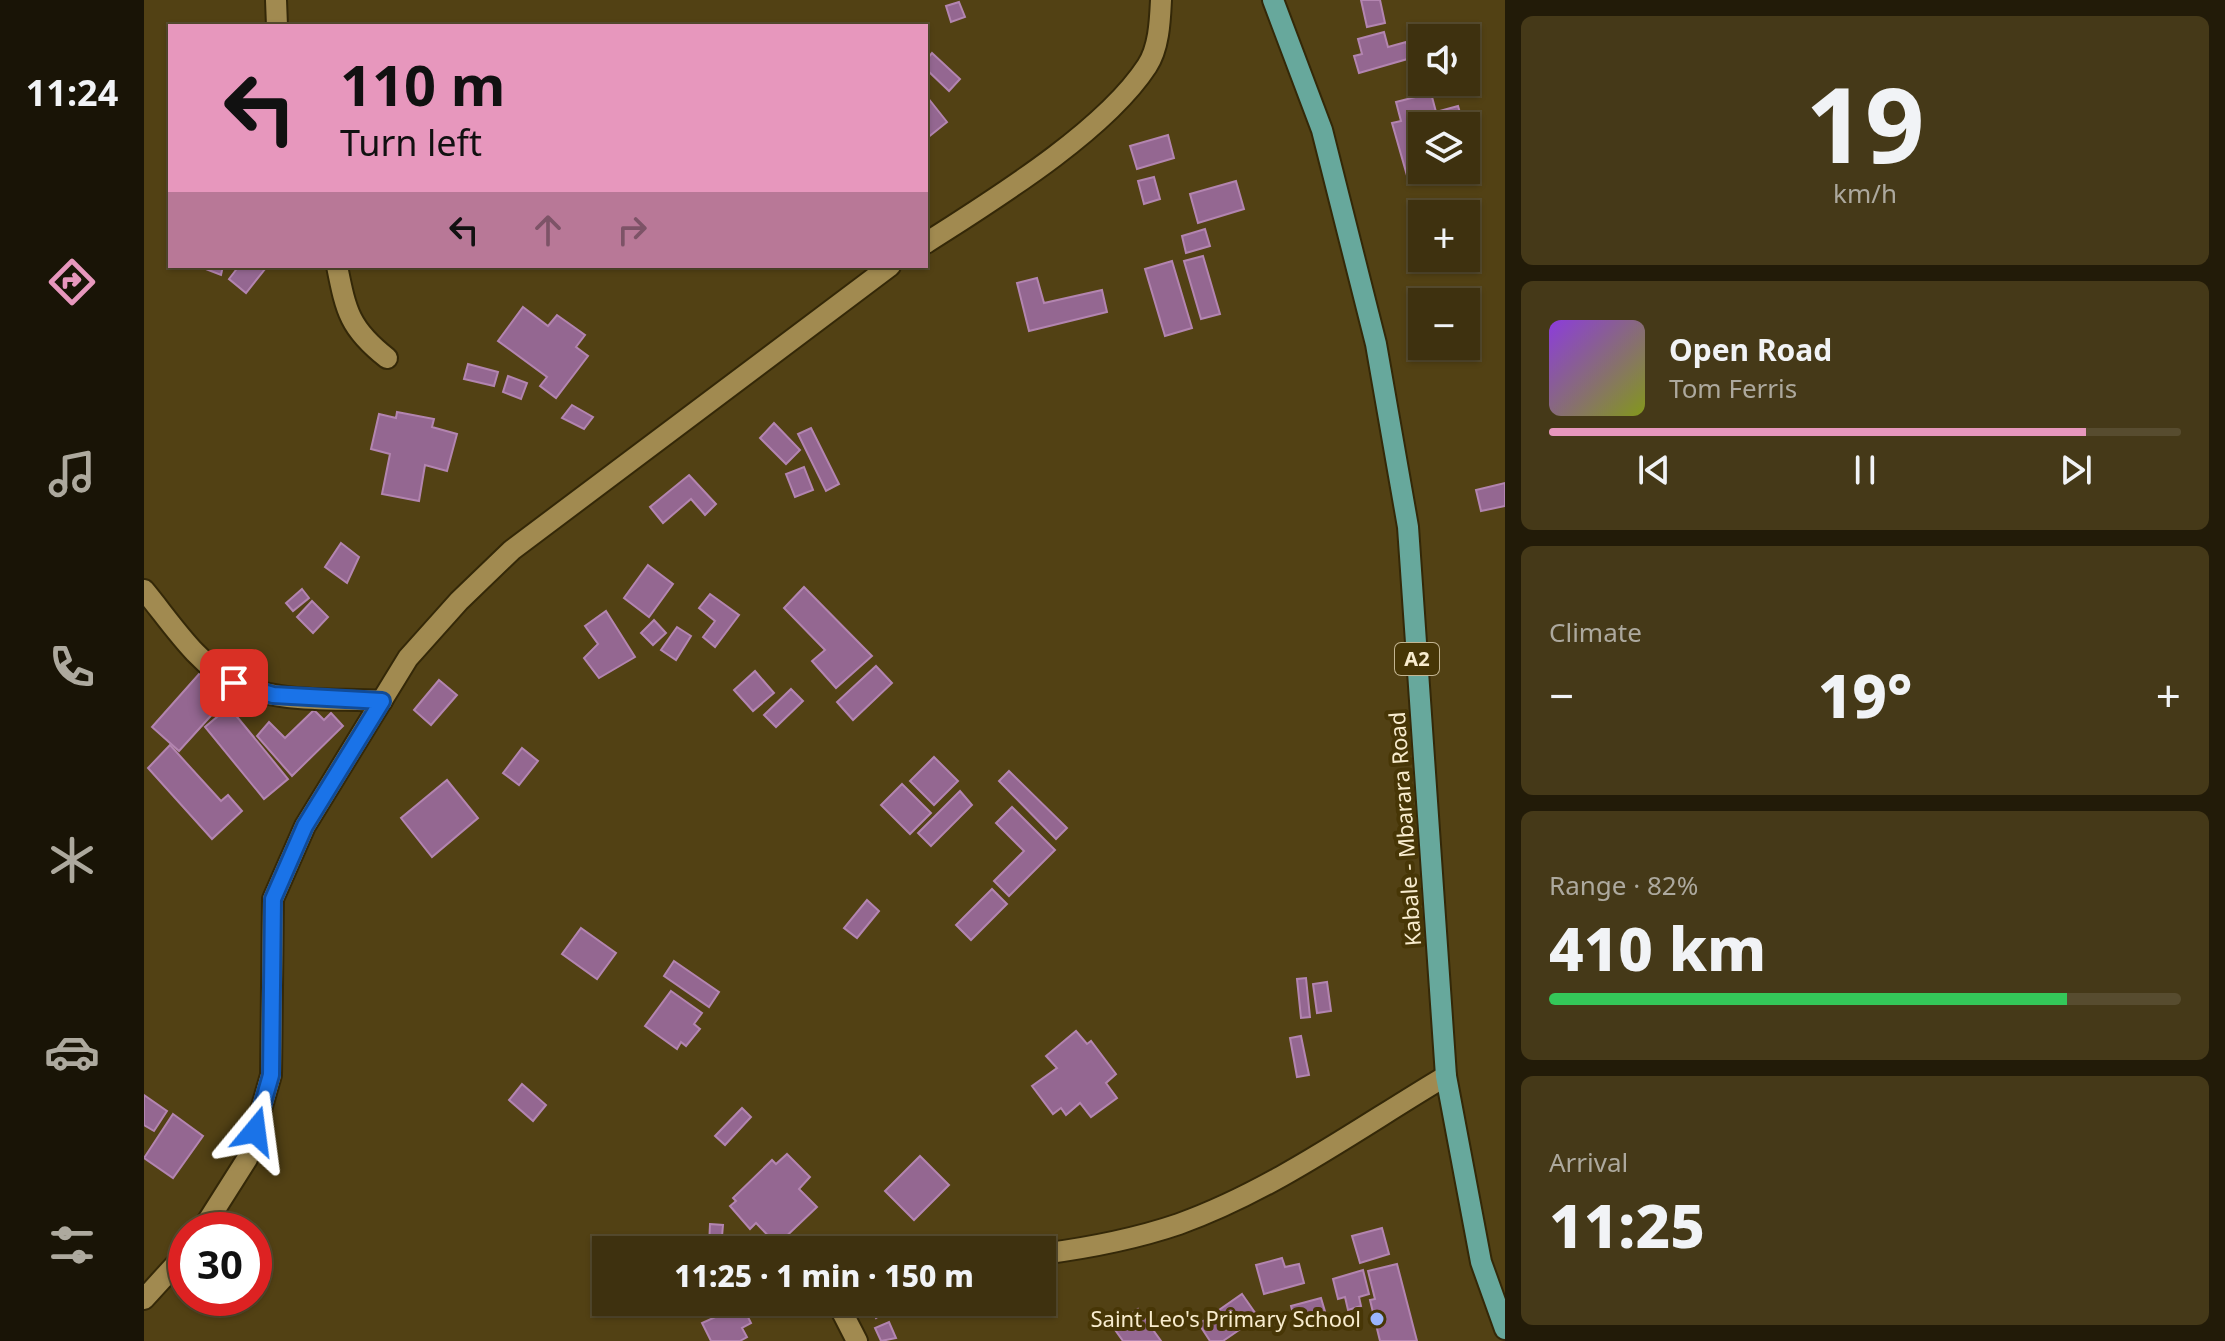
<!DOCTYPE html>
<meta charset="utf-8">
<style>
body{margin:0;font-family:"Noto Sans",sans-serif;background:#453918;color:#f1f3f6;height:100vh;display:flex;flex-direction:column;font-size:30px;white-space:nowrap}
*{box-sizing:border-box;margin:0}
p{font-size:26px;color:#ada99e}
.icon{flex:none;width:44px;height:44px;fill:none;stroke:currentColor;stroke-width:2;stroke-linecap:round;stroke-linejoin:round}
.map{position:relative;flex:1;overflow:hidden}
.sheet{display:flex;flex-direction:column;gap:16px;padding:16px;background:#221b08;width:720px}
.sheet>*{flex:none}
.top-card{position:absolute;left:24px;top:24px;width:760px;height:244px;border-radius:0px;box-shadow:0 2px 6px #0004,0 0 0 2px #574c2f;background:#e797bd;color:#111;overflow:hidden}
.tools{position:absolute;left:1264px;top:24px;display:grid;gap:16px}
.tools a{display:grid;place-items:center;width:72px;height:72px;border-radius:0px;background:#3e310f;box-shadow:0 2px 6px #0004,0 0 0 2px #574c2f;font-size:40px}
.speed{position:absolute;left:24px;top:1212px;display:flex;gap:16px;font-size:40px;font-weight:700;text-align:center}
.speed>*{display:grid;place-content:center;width:104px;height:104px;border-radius:50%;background:#3e310f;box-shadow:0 2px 6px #0004,0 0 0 2px #574c2f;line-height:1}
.speed .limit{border:12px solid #d22;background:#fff;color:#111}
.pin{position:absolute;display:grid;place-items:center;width:68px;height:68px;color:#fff;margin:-34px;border-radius:16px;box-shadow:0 4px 12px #0006}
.me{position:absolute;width:88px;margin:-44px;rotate:16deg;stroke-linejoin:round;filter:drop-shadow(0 0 6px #0008)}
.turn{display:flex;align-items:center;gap:28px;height:168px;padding:0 40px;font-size:36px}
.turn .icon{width:104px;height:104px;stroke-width:2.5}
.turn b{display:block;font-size:56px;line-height:68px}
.lanes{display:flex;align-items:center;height:76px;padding:0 40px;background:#0003;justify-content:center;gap:40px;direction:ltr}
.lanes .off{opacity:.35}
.big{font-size:60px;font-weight:800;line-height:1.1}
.sheet .card{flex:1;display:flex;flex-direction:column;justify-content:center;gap:12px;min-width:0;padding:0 28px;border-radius:12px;background:#453918}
.sheet .dial{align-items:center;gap:0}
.dial b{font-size:104px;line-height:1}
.song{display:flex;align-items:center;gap:24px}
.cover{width:96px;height:96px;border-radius:12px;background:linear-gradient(135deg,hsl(270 70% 55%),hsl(70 70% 35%))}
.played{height:8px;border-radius:4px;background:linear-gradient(90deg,#e797bd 85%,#574c2f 85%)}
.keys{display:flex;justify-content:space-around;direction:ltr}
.heat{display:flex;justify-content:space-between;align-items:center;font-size:44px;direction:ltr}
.charge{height:12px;border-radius:6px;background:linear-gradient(90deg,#34c759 82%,#574c2f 0)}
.trip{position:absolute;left:448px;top:1236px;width:464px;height:80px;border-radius:0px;background:#3e310f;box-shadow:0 2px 6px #0004,0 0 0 2px #574c2f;font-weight:800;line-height:80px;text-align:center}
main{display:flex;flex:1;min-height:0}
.tab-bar{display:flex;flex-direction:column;width:144px;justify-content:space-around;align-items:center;background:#191406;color:#ada99e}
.tab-bar .icon{width:56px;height:56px}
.tab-bar .current{color:#e797bd}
.tab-bar b{font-size:36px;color:#f1f3f6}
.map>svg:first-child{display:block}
</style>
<main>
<nav class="tab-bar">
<b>11:24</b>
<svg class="icon current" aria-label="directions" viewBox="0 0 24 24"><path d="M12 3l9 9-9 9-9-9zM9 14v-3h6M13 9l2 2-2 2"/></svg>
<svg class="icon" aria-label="music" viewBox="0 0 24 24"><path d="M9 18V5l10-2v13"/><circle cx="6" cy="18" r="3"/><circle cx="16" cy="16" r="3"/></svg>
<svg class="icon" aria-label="phone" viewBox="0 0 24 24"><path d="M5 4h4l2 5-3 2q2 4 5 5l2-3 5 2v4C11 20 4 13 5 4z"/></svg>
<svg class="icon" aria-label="climate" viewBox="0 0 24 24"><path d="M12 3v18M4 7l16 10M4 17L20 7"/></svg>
<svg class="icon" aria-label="car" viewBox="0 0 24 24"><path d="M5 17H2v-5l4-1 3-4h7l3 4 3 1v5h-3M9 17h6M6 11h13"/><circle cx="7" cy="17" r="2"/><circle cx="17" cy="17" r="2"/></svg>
<svg class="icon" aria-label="filters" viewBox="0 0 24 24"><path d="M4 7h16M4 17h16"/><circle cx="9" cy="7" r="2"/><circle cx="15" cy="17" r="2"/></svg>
</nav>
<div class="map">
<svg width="1361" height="1341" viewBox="0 0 1361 1341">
<rect width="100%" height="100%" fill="#524114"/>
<!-- building -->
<g fill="#946791" stroke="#b385b0" stroke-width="2">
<path d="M 1217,0 L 1236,0 L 1241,23 L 1223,27 Z"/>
<path d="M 815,2 L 821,17 L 807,22 L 802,6 Z"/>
<path d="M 1240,32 L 1244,47 L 1262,42 L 1267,58 L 1215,73 L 1210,56 L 1218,54 L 1214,39 Z"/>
<path d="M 788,53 L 816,79 L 805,91 L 782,69 L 782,60 Z"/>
<path d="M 1287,93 L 1292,112 L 1314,106 L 1320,126 L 1278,126 L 1278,170 L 1297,170 L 1264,179 L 1248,123 L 1257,121 L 1252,102 Z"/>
<path d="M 784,98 L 803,122 L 782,139 L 782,100 Z"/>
<path d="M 1322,134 L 1329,161 L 1322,163 Z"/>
<path d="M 1024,135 L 1030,158 L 993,169 L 986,146 Z"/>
<path d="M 1010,177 L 1016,199 L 1000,204 L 994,181 Z"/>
<path d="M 1092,181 L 1100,209 L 1054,223 L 1046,194 Z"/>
<path d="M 1061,229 L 1066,246 L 1042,253 L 1038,236 Z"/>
<path d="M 1059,256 L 1076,314 L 1057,319 L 1040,261 Z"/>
<path d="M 1028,261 L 1048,328 L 1021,336 L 1001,269 Z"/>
<path d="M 54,266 L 79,266 L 77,275 Z"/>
<path d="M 95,266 L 121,269 L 102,293 L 85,279 Z"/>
<path d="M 893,278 L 900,303 L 958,290 L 963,312 L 885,331 L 873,283 Z"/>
<path d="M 379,307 L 404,326 L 413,315 L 441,335 L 432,347 L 444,356 L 412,398 L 396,386 L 403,377 L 354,341 Z"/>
<path d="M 324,364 L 354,372 L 350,386 L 320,379 Z"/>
<path d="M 364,376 L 383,383 L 377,399 L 359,392 Z"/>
<path d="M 428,405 L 449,417 L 440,429 L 418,418 Z"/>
<path d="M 253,412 L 290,419 L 288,427 L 313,434 L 303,471 L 281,465 L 275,501 L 238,494 L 246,454 L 227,449 L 235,414 L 252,418 Z"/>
<path d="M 630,423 L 656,450 L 642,464 L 616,438 Z"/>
<path d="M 667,428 L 695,484 L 682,491 L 654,434 Z"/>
<path d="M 660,467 L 669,490 L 651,497 L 642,474 Z"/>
<path d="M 545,475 L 572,504 L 561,515 L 547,499 L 519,523 L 506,507 Z"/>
<path d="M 1361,483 L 1361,506 L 1337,511 L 1332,490 Z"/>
<path d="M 197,543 L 215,557 L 203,583 L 181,567 Z"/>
<path d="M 504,565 L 529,584 L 505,617 L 480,598 Z"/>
<path d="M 660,587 L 728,656 L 692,688 L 668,661 L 681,650 L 640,608 Z"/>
<path d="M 158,589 L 165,598 L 149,611 L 142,603 Z"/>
<path d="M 566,594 L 595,615 L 571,647 L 559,637 L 571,621 L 555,608 Z"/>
<path d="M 168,601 L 184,617 L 169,633 L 153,617 Z"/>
<path d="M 462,611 L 491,657 L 455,678 L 440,658 L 454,644 L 441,626 Z"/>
<path d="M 510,620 L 522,633 L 509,645 L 497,633 Z"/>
<path d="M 533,627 L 547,636 L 532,660 L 517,650 Z"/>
<path d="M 732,666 L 748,683 L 709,720 L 693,702 Z"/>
<path d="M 611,671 L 630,693 L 609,711 L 590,690 Z"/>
<path d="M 56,673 L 83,698 L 35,751 L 8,727 Z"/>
<path d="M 295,680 L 313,695 L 287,725 L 270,710 Z"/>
<path d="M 647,689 L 659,701 L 632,727 L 620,715 Z"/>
<path d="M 85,707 L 144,779 L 120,799 L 61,727 Z"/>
<path d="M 170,710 L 180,720 L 187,713 L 199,726 L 148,776 L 113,736 L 125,722 L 141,738 Z"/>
<path d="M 26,745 L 77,801 L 84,795 L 98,811 L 68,839 L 4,768 Z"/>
<path d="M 378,748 L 394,761 L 375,785 L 359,773 Z"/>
<path d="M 790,757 L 814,781 L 790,805 L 766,781 Z"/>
<path d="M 865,771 L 923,828 L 912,839 L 855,781 Z"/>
<path d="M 303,780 L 334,818 L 288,857 L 257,818 Z"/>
<path d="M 758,784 L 787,813 L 766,834 L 737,805 Z"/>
<path d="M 816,791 L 828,805 L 787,846 L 774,833 Z"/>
<path d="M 868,807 L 911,850 L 865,896 L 850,881 L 880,851 L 852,823 Z"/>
<path d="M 848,889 L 863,904 L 827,940 L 812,925 Z"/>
<path d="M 723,900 L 735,911 L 713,938 L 700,928 Z"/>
<path d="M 437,928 L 472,953 L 453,979 L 418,954 Z"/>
<path d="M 530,961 L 575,992 L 565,1007 L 520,976 Z"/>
<path d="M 1162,978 L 1166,1017 L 1157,1018 L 1153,979 Z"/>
<path d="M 1183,982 L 1187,1011 L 1173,1013 L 1169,984 Z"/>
<path d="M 527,991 L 558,1013 L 550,1024 L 556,1029 L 542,1046 L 537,1042 L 533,1049 L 501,1026 Z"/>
<path d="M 932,1031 L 943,1044 L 947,1041 L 972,1074 L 962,1083 L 973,1098 L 947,1117 L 936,1103 L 922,1115 L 917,1108 L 909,1114 L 888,1086 L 913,1068 L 902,1056 Z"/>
<path d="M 1157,1036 L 1165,1075 L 1153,1077 L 1146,1038 Z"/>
<path d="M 378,1084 L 402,1105 L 389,1121 L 365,1100 Z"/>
<path d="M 0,1095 L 23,1111 L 10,1131 L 0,1125 Z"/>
<path d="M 598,1108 L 607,1117 L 581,1145 L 571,1136 Z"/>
<path d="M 29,1114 L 59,1136 L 29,1178 L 0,1158 Z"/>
<path d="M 643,1154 L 666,1177 L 655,1189 L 673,1207 L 633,1245 L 612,1223 L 606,1229 L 586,1206 L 592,1201 L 589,1198 L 628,1160 L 632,1164 Z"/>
<path d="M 776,1156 L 805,1185 L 770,1220 L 741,1191 Z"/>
<path d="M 566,1224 L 579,1225 L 577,1248 L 565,1247 Z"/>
<path d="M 1238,1228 L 1245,1254 L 1216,1263 L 1208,1236 Z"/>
<path d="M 1138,1258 L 1141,1267 L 1155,1264 L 1160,1283 L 1120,1294 L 1112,1265 Z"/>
<path d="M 1253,1264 L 1273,1341 L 1236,1341 L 1226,1300 L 1231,1299 L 1224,1271 Z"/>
<path d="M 1219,1270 L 1225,1294 L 1215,1297 L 1217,1306 L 1204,1310 L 1201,1297 L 1194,1299 L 1189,1279 Z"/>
<path d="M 1098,1294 L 1114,1317 L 1079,1341 L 1066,1341 L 1055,1324 Z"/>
<path d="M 1177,1298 L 1183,1318 L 1152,1326 L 1147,1306 Z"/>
<path d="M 729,1302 L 756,1302 L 732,1318 L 724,1305 Z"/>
<path d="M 598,1305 L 607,1323 L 598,1328 L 603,1337 L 596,1341 L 567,1341 L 558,1323 Z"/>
<path d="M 994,1309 L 1017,1341 L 979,1341 L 969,1327 Z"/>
<path d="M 745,1322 L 752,1338 L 737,1341 L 731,1328 Z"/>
</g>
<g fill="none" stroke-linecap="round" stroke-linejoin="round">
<defs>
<g id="street">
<path d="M 132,0 L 133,26"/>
<path d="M 782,243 C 849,200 960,132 1003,66 C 1015,48 1016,21 1017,0"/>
<path d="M 193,266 C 202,312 206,329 243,358"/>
<path d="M 0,590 C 26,621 53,665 91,683 C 134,704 192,698 238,701"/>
<path d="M 58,1230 L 103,1159 L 127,1075 L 129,899 L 161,826 L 264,658 L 315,601 L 368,550 L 746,266"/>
<path d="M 898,1254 C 944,1248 991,1239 1035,1224 C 1130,1190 1216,1127 1302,1076"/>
<path d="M 0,1299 L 42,1253"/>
<path d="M 693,1302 L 713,1341"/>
</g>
<path id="primary" d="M 1129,0 L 1178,130 L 1232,344 L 1264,527 L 1302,1076 L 1337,1262 L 1361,1329"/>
</defs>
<!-- street casing -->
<use href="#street" stroke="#342808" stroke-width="24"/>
<!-- primary casing -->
<use href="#primary" stroke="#342808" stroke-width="24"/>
<!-- street -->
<use href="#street" stroke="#a18a50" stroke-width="20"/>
<!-- primary -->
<use href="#primary" stroke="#67a89c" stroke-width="20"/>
</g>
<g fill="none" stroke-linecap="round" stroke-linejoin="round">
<defs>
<path id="route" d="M 90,683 L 129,695 L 238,701 L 161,826 L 129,899 L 127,1075 L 111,1131"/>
</defs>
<!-- route casing -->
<use href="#route" stroke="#114b97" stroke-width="20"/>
<!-- route -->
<use href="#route" stroke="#1a73e8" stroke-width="14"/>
</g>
<!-- markers -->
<circle fill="#9ab5fd" stroke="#473606" stroke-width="3" cx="1233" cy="1319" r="8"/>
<g text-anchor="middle" stroke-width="8" stroke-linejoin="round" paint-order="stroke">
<!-- shield labels -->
<rect fill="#473606" stroke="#c3b592" stroke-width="2" x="1251" y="643" width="44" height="32" rx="6"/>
<g font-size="20" font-weight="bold" fill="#f8ecce">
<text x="1273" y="666">A2</text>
</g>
<!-- street labels -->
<g font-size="22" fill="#f8ecce" stroke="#473606">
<text transform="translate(1261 829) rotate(-94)" y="8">Kabale - Mbarara Road</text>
</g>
<!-- poi labels -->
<g font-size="22" fill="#f8ecce" stroke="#473606" text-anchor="end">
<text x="1217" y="1327">Saint Leo's Primary School</text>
</g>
</g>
</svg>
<div class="tools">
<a><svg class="icon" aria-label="sound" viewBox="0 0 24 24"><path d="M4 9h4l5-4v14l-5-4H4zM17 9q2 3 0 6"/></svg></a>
<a><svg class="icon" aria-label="layers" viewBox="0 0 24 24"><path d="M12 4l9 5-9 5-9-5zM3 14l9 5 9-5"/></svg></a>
<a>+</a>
<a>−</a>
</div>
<div class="speed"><div class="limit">30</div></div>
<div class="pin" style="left:90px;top:683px;background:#d93025"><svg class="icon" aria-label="arrive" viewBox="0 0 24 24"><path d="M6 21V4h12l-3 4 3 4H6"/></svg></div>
<svg class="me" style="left:111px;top:1131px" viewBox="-20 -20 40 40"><path d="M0-17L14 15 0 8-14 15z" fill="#1a73e8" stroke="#fff" stroke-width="4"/></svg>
<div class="trip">11:25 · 1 min · 150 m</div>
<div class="top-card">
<div class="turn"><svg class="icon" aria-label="left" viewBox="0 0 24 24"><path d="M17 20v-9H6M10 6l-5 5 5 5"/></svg><div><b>110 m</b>Turn left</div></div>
<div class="lanes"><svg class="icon" aria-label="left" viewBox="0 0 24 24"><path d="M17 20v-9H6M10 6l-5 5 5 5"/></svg><svg class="icon off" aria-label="ahead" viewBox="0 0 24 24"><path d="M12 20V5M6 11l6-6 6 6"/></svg><svg class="icon off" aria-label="right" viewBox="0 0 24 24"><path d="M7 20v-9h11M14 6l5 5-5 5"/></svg></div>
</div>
</div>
<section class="sheet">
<div class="card dial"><b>19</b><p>km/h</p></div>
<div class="card">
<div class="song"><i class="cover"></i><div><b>Open Road</b><p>Tom Ferris</p></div></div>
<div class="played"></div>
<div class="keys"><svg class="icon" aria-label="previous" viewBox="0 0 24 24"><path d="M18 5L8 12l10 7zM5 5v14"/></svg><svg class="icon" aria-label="pause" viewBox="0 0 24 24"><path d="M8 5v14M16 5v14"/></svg><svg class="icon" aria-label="next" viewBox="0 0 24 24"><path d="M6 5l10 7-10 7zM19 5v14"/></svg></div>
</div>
<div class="card"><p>Climate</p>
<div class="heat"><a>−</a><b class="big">19°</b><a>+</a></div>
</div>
<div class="card"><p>Range · 82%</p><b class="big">410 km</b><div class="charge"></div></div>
<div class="card"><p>Arrival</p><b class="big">11:25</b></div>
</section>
</main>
